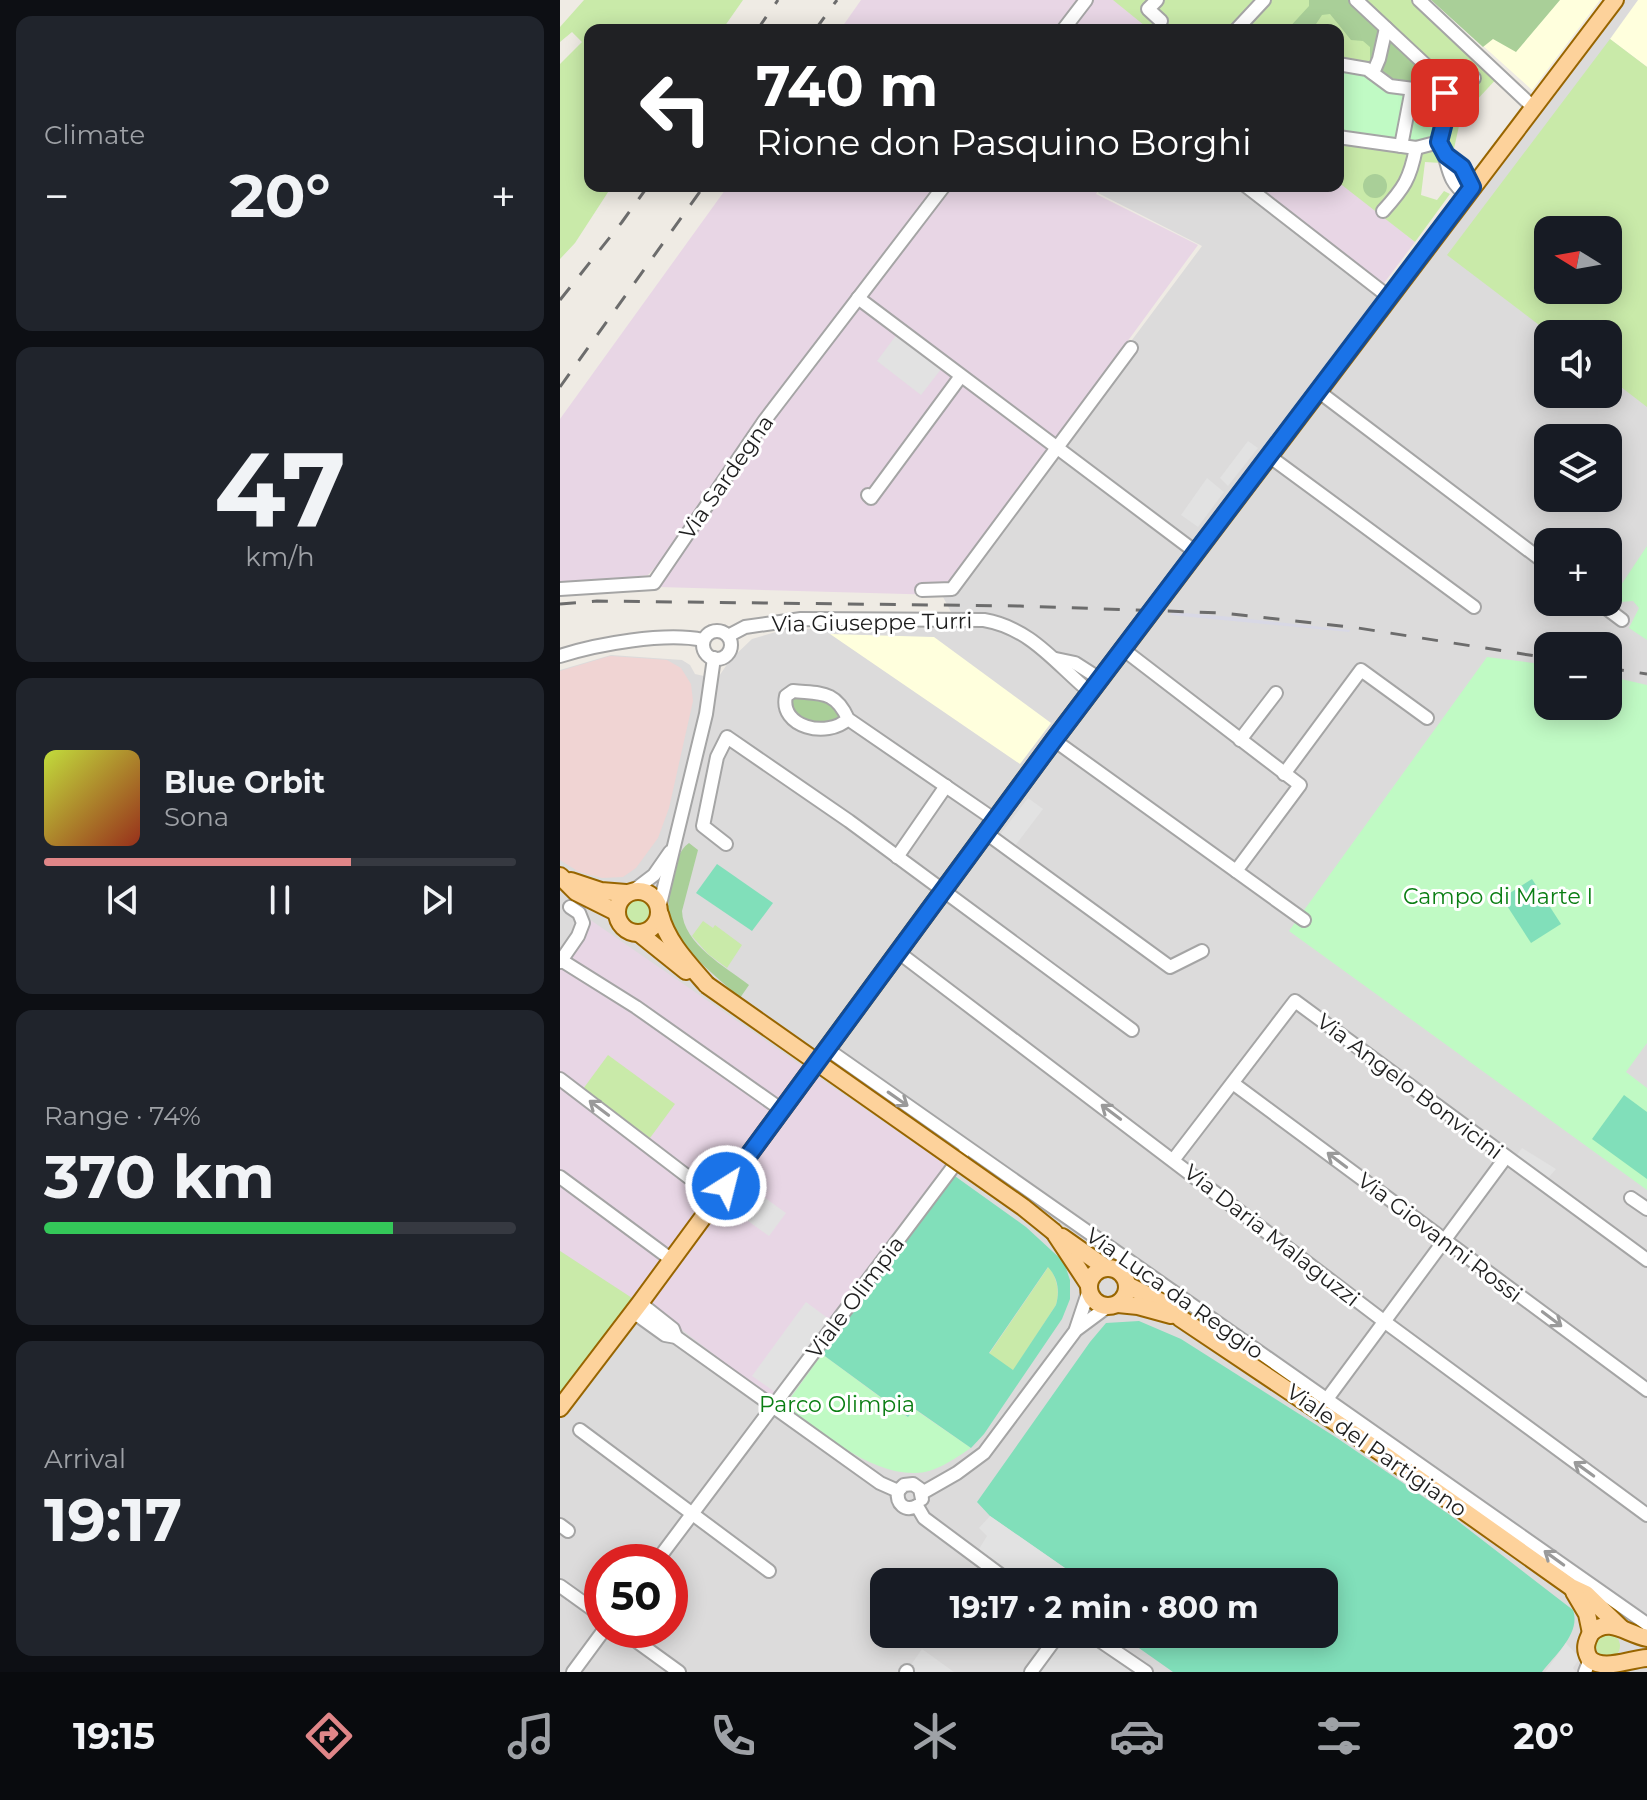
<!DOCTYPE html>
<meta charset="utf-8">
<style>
body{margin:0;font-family:Montserrat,sans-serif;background:#20242c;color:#f1f3f6;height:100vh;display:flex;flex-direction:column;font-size:30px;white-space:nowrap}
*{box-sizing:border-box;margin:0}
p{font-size:26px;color:#9ea1a6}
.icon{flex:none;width:44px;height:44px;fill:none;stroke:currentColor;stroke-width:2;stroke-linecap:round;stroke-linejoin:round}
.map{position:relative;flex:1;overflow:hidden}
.panel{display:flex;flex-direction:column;gap:16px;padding:16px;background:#0d0f14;width:560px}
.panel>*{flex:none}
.banner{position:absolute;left:24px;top:24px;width:760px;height:168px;border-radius:16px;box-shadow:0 4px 20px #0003;background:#202124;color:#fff;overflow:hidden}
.needle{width:52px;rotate:281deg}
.buttons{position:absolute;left:974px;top:216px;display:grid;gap:16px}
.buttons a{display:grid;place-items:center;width:88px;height:88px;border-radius:16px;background:#171b24;box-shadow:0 4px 20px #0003;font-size:40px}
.speed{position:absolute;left:24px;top:1544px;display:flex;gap:16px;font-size:40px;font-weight:700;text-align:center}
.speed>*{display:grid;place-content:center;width:104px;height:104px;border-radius:50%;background:#171b24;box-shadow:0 4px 20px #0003;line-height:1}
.speed .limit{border:12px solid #d22;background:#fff;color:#111}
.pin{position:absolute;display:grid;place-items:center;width:68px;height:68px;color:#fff;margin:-34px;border-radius:16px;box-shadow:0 4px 12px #0006}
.me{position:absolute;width:88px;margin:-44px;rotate:36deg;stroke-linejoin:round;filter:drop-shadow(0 0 6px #0008)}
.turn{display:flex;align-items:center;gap:28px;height:168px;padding:0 40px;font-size:36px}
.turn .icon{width:104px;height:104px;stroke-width:2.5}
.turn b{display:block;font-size:56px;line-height:68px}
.big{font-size:60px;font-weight:700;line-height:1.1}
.panel .widget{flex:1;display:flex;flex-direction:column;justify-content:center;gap:12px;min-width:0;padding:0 28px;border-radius:16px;background:#20242c}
.panel .dial{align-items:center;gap:0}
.dial b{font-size:104px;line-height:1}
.song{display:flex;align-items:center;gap:24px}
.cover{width:96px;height:96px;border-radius:12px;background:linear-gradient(135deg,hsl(70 70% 55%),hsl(10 70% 35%))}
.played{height:8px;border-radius:4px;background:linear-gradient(90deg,#e08688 65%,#363941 65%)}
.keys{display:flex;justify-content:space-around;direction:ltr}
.heat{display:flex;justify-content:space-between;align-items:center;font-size:44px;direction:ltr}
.charge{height:12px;border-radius:6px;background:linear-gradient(90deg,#34c759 74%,#363941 0)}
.trip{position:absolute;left:310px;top:1568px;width:468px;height:80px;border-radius:16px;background:#171b24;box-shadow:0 4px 20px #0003;font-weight:700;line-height:80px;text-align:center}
.menu{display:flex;height:128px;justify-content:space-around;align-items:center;background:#090b0e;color:#9ea1a6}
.menu .icon{width:56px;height:56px}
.menu .on{color:#e08688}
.menu b{font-size:36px;color:#f1f3f6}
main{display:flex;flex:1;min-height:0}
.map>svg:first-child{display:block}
</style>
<main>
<section class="panel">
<div class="widget"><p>Climate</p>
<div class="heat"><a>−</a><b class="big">20°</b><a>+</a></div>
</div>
<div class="widget dial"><b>47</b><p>km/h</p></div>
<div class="widget">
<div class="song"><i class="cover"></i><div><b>Blue Orbit</b><p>Sona</p></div></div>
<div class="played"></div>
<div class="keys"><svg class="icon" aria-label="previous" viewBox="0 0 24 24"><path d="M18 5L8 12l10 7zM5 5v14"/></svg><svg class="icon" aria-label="pause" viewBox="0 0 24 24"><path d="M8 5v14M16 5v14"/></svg><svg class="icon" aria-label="next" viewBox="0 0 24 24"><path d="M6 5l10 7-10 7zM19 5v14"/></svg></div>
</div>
<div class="widget"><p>Range · 74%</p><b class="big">370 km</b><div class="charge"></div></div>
<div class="widget"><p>Arrival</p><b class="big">19:17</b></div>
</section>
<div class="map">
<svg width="1087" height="1672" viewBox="0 0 1087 1672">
<rect width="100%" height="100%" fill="#efebe4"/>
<!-- residential -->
<path fill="#dcdbdb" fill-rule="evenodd" d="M 1063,0 L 1087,0 L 1087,1672 L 0,1672 L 0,670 L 51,655 L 122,660 L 130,665 L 135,674 L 157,679 L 170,660 L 192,639 L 226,629 L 392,628 L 392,614 L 382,595 L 642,246 L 538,193 L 544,186 L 687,186 L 838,295 ZM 988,230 L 1048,230 L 1048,290 L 988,290 ZM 988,334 L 1048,334 L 1048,394 L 988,394 ZM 988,438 L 1048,438 L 1048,498 L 988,498 ZM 988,542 L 1048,542 L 1048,602 L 988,602 ZM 988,646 L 1048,646 L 1048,706 L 988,706 ZM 42,1562 L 110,1562 L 110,1630 L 42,1630 ZM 324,1582 L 764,1582 L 764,1634 L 324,1634 Z"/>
<!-- commercial -->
<path fill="#f0d4d3" d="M 50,656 L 107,660 L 121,668 L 131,684 L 133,701 L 109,808 L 98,838 L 76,868 L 63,877 L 42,878 L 19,872 L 0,860 L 0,671 Z"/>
<!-- industrial -->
<g fill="#e8d6e5">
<path d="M 301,0 L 554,0 L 591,30 L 280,30 Z"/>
<path d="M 778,180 L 855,242 L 815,295 L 682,186 L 778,186 Z"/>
<path d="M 168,186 L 541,186 L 536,194 L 638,245 L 382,595 L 99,587 L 155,502 L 88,575 L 0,586 L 0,419 Z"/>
<path d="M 29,919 L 386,1165 L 213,1400 L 90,1305 L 72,1298 L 0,1251 L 0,960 Z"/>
</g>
<!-- education -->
<g fill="#ffd">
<path d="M 872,0 L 1040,0 L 972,90 Z"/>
<path d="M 1078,0 L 1087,0 L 1087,67 L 1050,39 Z"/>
<path d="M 270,634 L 374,637 L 491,723 L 460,764 Z"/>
</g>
<!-- grass -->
<g fill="#c9eaa9" fill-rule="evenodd">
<path d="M 24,0 L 183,0 L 162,30 L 30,30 L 30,186 L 52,186 L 15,243 L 0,259 L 0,64 L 22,42 L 12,32 L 0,42 L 0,27 Z"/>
<path d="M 553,0 L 859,0 L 940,75 L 901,117 L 893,153 L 886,155 L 881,163 L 865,162 L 861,195 L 877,200 L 884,191 L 890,194 L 855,242 L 778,182 L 778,30 L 590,30 Z"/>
<path d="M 1050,39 L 1087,67 L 1087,407 L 1048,377 L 1048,334 L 991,334 L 887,255 ZM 988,230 L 1048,230 L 1048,290 L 988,290 Z"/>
<circle cx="77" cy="912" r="12"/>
<path d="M 143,921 L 153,928 L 155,925 L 182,945 L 167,968 L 148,954 L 132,936 Z"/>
<path d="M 48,1055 L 115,1104 L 90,1138 L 23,1089 Z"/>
<path d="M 0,1251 L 72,1298 L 0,1395 Z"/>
<path d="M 489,1266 C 497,1279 500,1291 496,1305 L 453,1371 L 429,1354 Z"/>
<circle cx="1048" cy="1646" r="12"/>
</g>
<!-- forest -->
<g fill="#a9cf98">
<path d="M 749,0 L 789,0 L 871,77 L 868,86 L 831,83 L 810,66 L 810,47 L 803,41 L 791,40 L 770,14 L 762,15 L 752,30 L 727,30 L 749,6 Z"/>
<path d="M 871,0 L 1000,0 L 956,52 L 933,39 L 923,47 Z"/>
<circle cx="815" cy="186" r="12"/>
<path d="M 231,696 L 270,700 L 280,717 L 276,722 C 251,724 241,724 228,700 Z"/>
<path d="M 129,843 L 138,850 L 122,911 C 123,944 166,967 189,985 L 180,998 C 160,979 116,946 109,919 C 106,905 111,890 114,876 C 117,864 118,850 129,843 Z"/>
</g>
<!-- park -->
<g fill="#c0fac4">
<path d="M 778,62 L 830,86 L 885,93 L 879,142 L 852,147 L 778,137 Z"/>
<path d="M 1087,546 L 1087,640 L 1069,628 L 1079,608 L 1073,601 L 1049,603 Z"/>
<path d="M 927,657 L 988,665 L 988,706 L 1048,706 L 1048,676 L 1087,685 L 1087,1043 L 1066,1072 L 1087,1088 L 1087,1190 L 729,931 Z"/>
<path d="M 262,1354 L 347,1417 L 354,1409 L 411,1448 C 394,1459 375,1473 355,1473 C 309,1474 261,1431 224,1407 Z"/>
</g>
<!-- pitch -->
<g fill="#81dfba" fill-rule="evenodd">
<path d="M 157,864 L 213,903 L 192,931 L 136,893 Z"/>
<path d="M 972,879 L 1001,924 L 971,943 L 942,898 Z"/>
<path d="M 1064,1095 L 1087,1112 L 1087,1179 L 1032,1139 Z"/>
<path d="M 392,1174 L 466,1227 L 504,1262 L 510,1280 L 510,1299 L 502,1319 L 424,1434 L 411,1448 L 355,1409 L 348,1417 L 262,1354 ZM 488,1267 C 498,1278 500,1291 496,1305 L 453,1370 L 429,1353 Z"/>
<path d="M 579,1321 L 621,1339 L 777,1438 L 890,1515 L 1013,1610 C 1021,1633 996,1654 982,1672 L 613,1672 L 559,1634 L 764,1634 L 764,1582 L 525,1582 L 430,1516 L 417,1502 L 530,1342 L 546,1323 Z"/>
</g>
<!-- parking -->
<g fill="#e2e2e2">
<path d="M 340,330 L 385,364 L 361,395 L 317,361 Z"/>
<path d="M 688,441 L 698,448 L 668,486 L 660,478 Z"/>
<path d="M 647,478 L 664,492 L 638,527 L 621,515 Z"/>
<path d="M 468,798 L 483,809 L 454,847 L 439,836 Z"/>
<path d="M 962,1148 L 996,1169 L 983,1184 L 952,1162 Z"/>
<path d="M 183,1182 L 226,1213 L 209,1236 L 166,1205 Z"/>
<path d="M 246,1302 L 269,1319 L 215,1392 L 192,1376 Z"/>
<path d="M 430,1516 L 525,1582 L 457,1582 L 416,1554 L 427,1536 L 419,1528 Z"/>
<path d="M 499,1634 L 519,1634 L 573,1672 L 471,1672 Z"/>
<path d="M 1006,1643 L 1020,1658 L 1013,1668 L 1016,1672 L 985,1672 Z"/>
<path d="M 362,1649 L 394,1672 L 346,1672 Z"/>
</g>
<!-- plaza -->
<path fill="#d8d8e5" d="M 613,612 L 672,617 L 790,630 L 789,632 L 610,615 Z"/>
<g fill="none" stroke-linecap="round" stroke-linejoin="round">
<defs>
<g id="minor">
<path d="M 597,0 L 588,9 L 601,21"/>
<path d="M 796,0 L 886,84 L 885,93"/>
<path d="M 859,0 L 973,107"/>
<path d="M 503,30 L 526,0"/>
<path d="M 676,30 L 704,0"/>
<path d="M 778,64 L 807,69 L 830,86 L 885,93 L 890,99 L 879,142 L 856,148 L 778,137"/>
<path d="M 813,73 L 819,59 L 826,28"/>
<path d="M 890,99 L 914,78"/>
<path d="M 879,142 C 890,163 885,180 906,194"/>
<path d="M 841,146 L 852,89"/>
<path d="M 886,155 L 902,167 L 912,187"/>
<path d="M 686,186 L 829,297"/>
<path d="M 823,211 C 844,188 850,179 856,148"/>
<path d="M 298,298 L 637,553"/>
<path d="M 758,391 L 988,565"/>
<path d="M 709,456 L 914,607"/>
<path d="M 308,495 L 311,498 L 401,376"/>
<path d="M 0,589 L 94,583 L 205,420 L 384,186"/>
<path d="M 362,590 L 392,589 L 571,348"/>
<path d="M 1038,602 L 1062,620"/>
<circle cx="157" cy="645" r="14"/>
<path d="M 168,636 L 185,627 L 241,619 L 424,620 C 471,628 496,664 530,692"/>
<path d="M 564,650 L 740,785 L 676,871"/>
<path d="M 0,656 C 37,644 105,632 143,640"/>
<path d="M 496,659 L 515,663 L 540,679"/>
<path d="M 288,719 C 267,739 219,727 226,696 L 233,691 C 261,694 275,690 288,719 L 435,820"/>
<path d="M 494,740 L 744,920"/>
<path d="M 680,740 L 716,693"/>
<path d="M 724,774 L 801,670 L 867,718"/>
<path d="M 426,833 L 610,967 L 642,951"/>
<path d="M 166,844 L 143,826 L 157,757 L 167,737 L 289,821 L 572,1030"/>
<path d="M 337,857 L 386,786"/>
<path d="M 73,891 L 94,875 L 110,852"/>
<path d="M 99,908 L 146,714 L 154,658"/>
<path d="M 338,952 L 825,1322 L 1087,1515"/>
<path d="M 1,960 L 76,1007 L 222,1110"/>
<path d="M 0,962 L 18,936 L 23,923 L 19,913 L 10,907"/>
<path d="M 267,1049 L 1087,1624"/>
<path d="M 0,1079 L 157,1199"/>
<path d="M 674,1084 L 1087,1390"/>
<path d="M 614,1159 L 735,1001 L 1087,1260"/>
<path d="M 0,1177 L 112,1260"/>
<path d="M 1071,1198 L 1087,1209"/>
<path d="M 80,1303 L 113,1329 L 116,1337"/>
<path d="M 73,1312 L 105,1335 L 116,1337 L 320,1483 L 338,1491"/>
<path d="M 516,1329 L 529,1290"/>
<path d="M 767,1399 L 946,1157"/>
<path d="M 20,1430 L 209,1571"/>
<path d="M 338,1491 L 344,1485 L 353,1484 L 360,1489 L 362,1499"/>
<path d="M 338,1491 C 336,1504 345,1512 357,1506"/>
<path d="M 362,1493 L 397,1473 L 424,1453 L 516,1330 L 547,1307"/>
<path d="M 357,1506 L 364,1518 L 450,1582"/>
<path d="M 0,1525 L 8,1531"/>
<path d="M 96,1562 L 402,1155"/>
<path d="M 0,1586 L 42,1616"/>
<path d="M 61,1630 L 119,1672"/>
<path d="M 530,1634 L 586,1672"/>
<path d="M 13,1672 L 44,1630"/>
<path d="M 346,1672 L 347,1671"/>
<path d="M 471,1672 L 499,1634"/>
<path d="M 1025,1672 L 1030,1659"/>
</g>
<g id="major">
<path d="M 0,876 L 16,892 L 56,912"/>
<path d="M 11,881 L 41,891 L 66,893"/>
<circle cx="78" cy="912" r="21"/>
<path d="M 100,914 C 107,942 128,963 147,985"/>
<path d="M 80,934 L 126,971"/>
<path d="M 494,1232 L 529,1285"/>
<path d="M 502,1237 L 546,1268"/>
<circle cx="548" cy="1287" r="19"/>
<path d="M 567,1285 L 605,1304 L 620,1318 L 829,1458 L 1011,1587 L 1026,1594 L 1061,1628"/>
<path d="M 558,1304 L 578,1306 L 611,1315"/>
<path d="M 0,1408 L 80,1303 L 494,740 L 1055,0"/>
<path d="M 1014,1592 L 1027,1614 L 1031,1633"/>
<path d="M 1087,1638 C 1066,1634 1050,1616 1031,1633 C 1026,1642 1024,1649 1029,1658 C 1042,1672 1069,1659 1087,1658"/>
</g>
</defs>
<!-- minor casing -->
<use href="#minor" stroke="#a5a5a5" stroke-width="16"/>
<!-- major casing -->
<use href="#major" stroke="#986500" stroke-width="20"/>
<!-- minor -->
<use href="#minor" stroke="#fff" stroke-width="12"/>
<!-- major -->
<use href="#major" stroke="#fdd29b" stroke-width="16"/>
<!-- rail -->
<g stroke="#6c6c6c" stroke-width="3" stroke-dasharray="16 16" stroke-linecap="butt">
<path d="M 197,30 L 218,0"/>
<path d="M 255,30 L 277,0"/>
<path d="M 0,300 L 62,222 L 88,186"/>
<path d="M 0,387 L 144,186"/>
<path d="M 0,604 L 37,601 L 460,606 L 662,613 L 798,628 L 988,658"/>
<path d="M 1048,668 L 1087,674"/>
</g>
<defs>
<path id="major-bridge" d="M 147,985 L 463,1207 L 494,1232"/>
</defs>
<!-- major-bridge casing -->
<use href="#major-bridge" stroke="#986500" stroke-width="20" stroke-linecap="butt"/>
<!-- major-bridge -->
<use href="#major-bridge" stroke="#fdd29b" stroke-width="16"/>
</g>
<!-- one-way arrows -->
<defs><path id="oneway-shaft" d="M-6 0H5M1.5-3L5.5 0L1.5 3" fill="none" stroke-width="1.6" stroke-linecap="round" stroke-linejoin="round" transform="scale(2)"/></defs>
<g stroke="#9a9a9a">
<use href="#oneway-shaft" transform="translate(338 1099) rotate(35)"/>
<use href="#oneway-shaft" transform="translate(39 1108) rotate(-143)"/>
<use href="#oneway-shaft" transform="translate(551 1112) rotate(-143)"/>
<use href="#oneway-shaft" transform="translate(777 1160) rotate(-143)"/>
<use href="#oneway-shaft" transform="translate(992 1319) rotate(37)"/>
<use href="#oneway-shaft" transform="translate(1024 1469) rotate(-144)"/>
<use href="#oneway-shaft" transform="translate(994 1558) rotate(-144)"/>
</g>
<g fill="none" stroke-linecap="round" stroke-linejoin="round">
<defs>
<path id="route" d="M 166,1186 L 494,740 L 912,187 L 902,167 L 886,155 L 879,142 L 890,99 L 885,93"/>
</defs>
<!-- route casing -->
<use href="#route" stroke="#114b97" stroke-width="20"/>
<!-- route -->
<use href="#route" stroke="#1a73e8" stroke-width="14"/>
</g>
<g text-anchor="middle" stroke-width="6" stroke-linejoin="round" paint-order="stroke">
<!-- street labels -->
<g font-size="22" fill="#1e1e1e" stroke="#fff">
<text transform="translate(166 477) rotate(-55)" y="8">Via Sardegna</text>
<text transform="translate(312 622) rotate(-1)" y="8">Via Giuseppe Turri</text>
<text transform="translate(850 1086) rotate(37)" y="8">Via Angelo Bonvicini</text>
<text transform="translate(712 1235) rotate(38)" y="8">Via Daria Malaguzzi</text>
<text transform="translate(880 1237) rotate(37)" y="8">Via Giovanni Rossi</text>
<text transform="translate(615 1293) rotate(35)" y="8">Via Luca da Reggio</text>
<text transform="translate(295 1297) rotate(-53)" y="8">Viale Olimpia</text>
<text transform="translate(817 1450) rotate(35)" y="8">Viale del Partigiano</text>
</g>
<!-- park labels -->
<g font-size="22" fill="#0a7e13" stroke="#fff">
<text x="938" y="904">Campo di Marte I</text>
<text x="277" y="1412">Parco Olimpia</text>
</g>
</g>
</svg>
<div class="buttons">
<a><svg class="needle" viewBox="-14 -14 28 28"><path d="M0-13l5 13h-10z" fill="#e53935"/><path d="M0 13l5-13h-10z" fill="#9ea1a6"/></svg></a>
<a><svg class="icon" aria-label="sound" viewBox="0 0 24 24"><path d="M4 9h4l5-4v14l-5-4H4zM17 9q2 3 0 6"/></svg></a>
<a><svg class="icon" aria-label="layers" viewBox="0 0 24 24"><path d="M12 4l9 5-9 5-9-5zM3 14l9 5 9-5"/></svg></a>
<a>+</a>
<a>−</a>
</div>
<div class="speed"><div class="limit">50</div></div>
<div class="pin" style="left:885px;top:93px;background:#d93025"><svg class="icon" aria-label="arrive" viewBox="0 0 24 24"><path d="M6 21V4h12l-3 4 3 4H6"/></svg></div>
<svg class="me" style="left:166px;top:1186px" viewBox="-20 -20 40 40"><circle r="17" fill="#1a73e8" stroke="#fff" stroke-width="3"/><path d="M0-11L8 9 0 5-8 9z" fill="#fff"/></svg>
<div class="trip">19:17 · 2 min · 800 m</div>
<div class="banner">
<div class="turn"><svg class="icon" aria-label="left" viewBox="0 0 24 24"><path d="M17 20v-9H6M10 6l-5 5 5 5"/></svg><div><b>740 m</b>Rione don Pasquino Borghi</div></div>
</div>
</div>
</main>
<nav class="menu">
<b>19:15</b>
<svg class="icon on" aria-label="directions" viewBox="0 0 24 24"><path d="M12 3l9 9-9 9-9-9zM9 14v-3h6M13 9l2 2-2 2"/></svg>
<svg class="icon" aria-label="music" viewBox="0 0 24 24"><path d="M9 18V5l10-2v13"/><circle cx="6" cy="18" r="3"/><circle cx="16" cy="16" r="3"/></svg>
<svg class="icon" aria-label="phone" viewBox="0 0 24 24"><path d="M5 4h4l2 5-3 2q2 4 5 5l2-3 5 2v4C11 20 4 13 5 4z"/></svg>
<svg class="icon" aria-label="climate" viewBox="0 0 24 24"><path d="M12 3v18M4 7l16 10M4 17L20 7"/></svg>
<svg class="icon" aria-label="car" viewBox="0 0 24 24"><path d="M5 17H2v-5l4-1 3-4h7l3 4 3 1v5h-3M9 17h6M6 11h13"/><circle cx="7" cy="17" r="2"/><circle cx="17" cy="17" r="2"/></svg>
<svg class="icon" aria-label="filters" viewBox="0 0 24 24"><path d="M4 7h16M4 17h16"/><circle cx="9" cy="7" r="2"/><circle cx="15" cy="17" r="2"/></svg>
<b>20°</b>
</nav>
